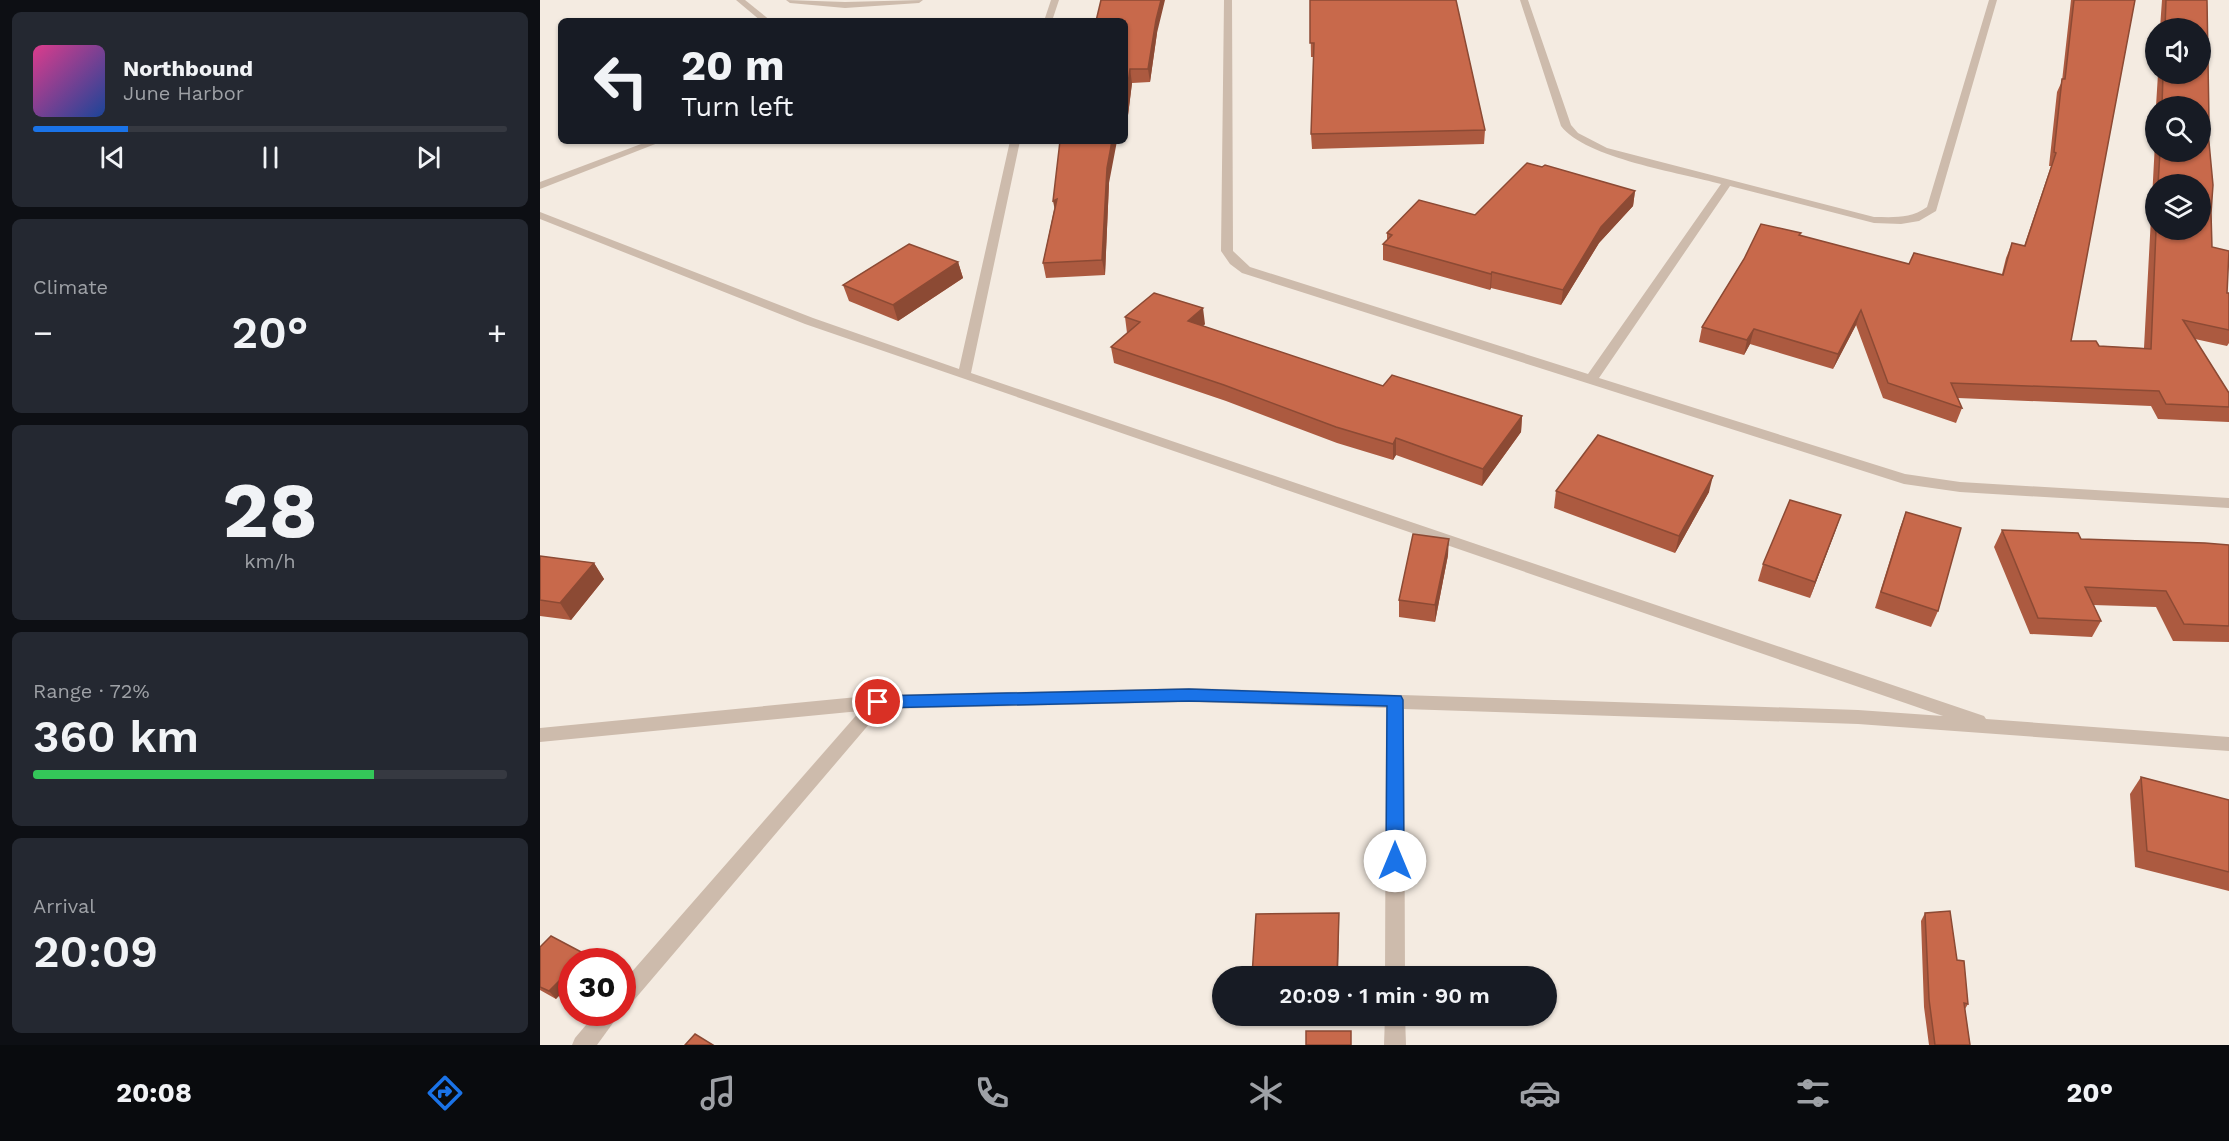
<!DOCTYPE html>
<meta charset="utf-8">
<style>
body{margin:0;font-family:"Work Sans",sans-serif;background:#242831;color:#f1f3f6;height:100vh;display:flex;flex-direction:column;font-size:22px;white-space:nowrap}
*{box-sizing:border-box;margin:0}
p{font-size:20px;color:#9ea1a6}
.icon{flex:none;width:33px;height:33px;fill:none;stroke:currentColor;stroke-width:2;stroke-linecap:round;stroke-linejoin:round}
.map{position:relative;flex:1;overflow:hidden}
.details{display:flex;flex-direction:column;gap:12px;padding:12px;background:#0d0f14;width:540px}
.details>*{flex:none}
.guide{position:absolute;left:18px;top:18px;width:570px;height:126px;border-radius:9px;box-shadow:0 2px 4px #0004;background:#171b24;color:#f1f3f6;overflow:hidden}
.controls{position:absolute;left:1605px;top:18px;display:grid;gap:12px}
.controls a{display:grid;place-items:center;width:66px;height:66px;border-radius:50%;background:#171b24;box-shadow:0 2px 4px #0004;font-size:30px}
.speed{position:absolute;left:18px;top:948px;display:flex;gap:12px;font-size:30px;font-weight:700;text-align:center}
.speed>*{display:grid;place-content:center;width:78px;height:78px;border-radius:50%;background:#171b24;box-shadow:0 2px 4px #0004;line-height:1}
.speed .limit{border:9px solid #d22;background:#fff;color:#111}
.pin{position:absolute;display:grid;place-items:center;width:51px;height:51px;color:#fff;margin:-26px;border:3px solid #fff;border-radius:50%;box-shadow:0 2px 6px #0007}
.me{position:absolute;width:66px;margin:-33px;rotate:0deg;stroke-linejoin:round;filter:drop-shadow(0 0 4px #0008)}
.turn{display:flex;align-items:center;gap:21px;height:126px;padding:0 24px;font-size:27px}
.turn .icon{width:78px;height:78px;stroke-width:2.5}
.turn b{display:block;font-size:42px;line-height:51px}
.big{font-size:45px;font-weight:600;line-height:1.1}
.details .tile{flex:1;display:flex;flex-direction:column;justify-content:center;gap:9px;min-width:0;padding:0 21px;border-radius:9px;background:#242831}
.details .dial{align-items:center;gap:0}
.dial b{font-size:78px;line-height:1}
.song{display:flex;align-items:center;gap:18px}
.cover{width:72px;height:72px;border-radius:9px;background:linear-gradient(135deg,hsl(330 70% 55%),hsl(220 70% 35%))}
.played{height:6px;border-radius:3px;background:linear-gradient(90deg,#1a73e8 20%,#363941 20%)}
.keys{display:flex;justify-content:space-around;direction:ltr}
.heat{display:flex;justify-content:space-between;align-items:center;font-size:33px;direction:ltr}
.charge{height:9px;border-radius:4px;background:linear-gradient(90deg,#34c759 72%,#363941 0)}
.trip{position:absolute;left:672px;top:966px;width:345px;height:60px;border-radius:30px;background:#171b24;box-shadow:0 2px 4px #0004;font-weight:600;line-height:60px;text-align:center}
.tabs{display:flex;height:96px;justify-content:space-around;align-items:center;background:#090b0e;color:#9ea1a6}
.tabs .icon{width:42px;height:42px}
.tabs .active{color:#1a73e8}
.tabs b{font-size:27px;color:#f1f3f6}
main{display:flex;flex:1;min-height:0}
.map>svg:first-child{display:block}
</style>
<main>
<section class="details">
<div class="tile">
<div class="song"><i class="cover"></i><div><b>Northbound</b><p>June Harbor</p></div></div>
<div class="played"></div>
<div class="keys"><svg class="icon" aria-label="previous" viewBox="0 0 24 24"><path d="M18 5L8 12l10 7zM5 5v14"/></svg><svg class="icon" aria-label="pause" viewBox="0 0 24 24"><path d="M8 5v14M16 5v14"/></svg><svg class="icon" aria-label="next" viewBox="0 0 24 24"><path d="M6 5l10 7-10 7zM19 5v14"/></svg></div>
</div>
<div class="tile"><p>Climate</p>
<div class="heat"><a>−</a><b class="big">20°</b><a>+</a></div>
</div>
<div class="tile dial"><b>28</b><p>km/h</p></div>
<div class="tile"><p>Range · 72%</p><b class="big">360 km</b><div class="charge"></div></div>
<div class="tile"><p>Arrival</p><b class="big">20:09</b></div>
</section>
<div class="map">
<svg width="1689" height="1045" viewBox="0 0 1689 1045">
<rect width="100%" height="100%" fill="#f4ebe1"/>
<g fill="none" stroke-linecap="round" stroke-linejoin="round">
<!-- street -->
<g fill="#cdbbac" fill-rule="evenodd">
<path d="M 196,0 L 205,0 L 231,21 L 221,21 Z"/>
<path d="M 246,0 L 305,2 L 383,0 L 379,3 L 305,8 L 250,3 Z"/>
<path d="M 511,0 L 519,0 L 512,21 L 504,21 Z"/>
<path d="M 684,0 L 692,0 L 693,251 L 710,267 L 1048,374 L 1181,184 C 1141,173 1045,158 1021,126 L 980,0 L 988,0 L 1031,125 L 1038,133 L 1067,148 L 1334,217 C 1354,217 1370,219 1387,207 L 1449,0 L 1457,0 L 1396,211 L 1379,221 L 1361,224 L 1334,223 L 1190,186 L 1059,378 L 1365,474 L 1420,482 L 1689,498 L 1689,508 L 1420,492 L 1364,484 L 702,273 L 690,264 L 681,251 Z"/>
<path d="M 109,141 L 123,141 L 0,189 L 0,182 Z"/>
<path d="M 470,141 L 480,141 L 431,373 L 1444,716 L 1446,719 L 1689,737 L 1689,751 L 1318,724 L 864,709 L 865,976 L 845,976 L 846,708 L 649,702 L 342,709 L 89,1006 L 82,1009 L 82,983 L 320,711 L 0,742 L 0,728 L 338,695 L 649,688 L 1318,710 L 1403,716 L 265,324 L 0,219 L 0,212 L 273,318 L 419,369 Z"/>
<path d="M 57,1012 L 81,1012 L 57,1045 L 32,1045 L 35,1038 Z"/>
<path d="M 845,1016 L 865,1016 L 866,1045 L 844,1045 Z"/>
</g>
</g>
<!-- wall -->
<g fill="#ac5a40" fill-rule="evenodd">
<path d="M 770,0 L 945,130 L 944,144 L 772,149 L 771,134 L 774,57 L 771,57 Z"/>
<path d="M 1531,0 L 1595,0 L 1531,341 L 1559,346 L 1604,348 L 1616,124 L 1616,152 L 1660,152 L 1660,106 L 1616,106 L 1618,74 L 1660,74 L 1660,28 L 1620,28 L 1622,0 L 1667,0 L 1669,122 L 1668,125 L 1672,247 L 1687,293 L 1689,293 L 1689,343 L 1687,346 L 1655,339 L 1689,393 L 1689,422 L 1618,419 L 1611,406 L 1418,398 L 1422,408 L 1416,423 L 1343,398 L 1316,325 L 1293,369 L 1210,344 L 1204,355 L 1159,342 L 1162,327 L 1204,259 L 1260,236 L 1369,264 L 1462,274 L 1466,258 L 1472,243 L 1484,246 L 1511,166 L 1509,166 L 1517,92 L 1522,81 ZM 1616,184 L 1660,184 L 1660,230 L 1616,230 Z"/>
<path d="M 585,21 L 617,33 L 610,82 L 592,83 L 587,123 L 585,123 Z"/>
<path d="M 569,183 L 565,275 L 506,278 L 503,263 L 514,210 Z"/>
<path d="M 1095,191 L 1093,206 L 1059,243 L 1021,305 L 951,288 L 950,290 L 843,260 L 843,244 L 847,240 L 847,233 L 935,215 Z"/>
<path d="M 418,262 L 423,278 L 358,321 L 309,301 L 303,285 Z"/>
<path d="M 585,317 L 665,324 L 663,326 L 843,386 L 982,416 L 981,432 L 942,486 L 856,455 L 853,460 L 797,443 L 686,401 L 574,363 L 571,347 L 587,333 Z"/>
<path d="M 1016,491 L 1169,492 L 1135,553 L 1014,508 Z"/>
<path d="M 1366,512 L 1398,611 L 1391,627 L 1335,608 L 1360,528 Z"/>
<path d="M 1301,515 L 1270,598 L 1218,581 L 1223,564 Z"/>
<path d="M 1462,530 L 1541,539 L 1689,545 L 1689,642 L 1633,641 L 1616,607 L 1553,605 L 1561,621 L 1552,637 L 1490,634 L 1454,547 Z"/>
<path d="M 908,555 L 895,622 L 859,617 L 859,600 Z"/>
<path d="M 0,556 L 54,563 L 64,579 L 31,620 L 0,616 Z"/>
<path d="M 1601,777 L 1689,800 L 1689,891 L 1595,867 L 1590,794 Z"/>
<path d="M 1385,913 L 1417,960 L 1428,1004 L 1425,1009 L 1430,1045 L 1389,1045 L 1384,1007 L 1381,921 Z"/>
<path d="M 0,947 L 45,954 L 51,962 L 32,962 L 16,999 L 0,990 Z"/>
<path d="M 711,1016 L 798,1016 L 798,1023 L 712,1025 Z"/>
</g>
<!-- shaded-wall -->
<g fill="#8c4a34">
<path d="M 621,0 L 625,0 L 617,33 L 610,82 L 608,69 L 616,20 Z"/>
<path d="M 590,69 L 592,83 L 587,123 L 585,105 Z"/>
<path d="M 572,141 L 577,141 L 569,183 L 565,275 L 562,260 L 567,168 Z"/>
<path d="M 1095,191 L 1093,206 L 1059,243 L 1021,305 L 1023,290 L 1061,227 Z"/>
<path d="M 517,199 L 516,216 L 513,201 Z"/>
<path d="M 418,262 L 423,278 L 358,321 L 353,305 Z"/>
<path d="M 952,272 L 951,288 L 950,290 L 951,274 Z"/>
<path d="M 663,308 L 665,324 L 651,337 L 648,321 Z"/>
<path d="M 1321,310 L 1316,325 L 1293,369 L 1298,354 Z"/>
<path d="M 1214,329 L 1210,344 L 1204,355 L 1207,340 Z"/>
<path d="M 982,416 L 981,432 L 942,486 L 943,469 Z"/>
<path d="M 856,438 L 856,455 L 853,460 L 853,444 Z"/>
<path d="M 1173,476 L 1169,492 L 1135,553 L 1139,536 Z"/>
<path d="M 1301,515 L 1295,532 L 1270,598 L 1275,582 Z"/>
<path d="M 909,539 L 908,555 L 895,622 L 895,605 Z"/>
<path d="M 54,563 L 64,579 L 31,620 L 20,603 Z"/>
<path d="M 799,913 L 799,929 L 798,976 L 797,976 Z"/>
<path d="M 45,954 L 51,962 L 37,962 Z"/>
<path d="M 32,968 L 32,983 L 16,999 L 9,991 Z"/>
</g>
<!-- building -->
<g fill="#c8694b" stroke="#8c4a34" stroke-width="1.5">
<path d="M 561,0 L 621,0 L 616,20 L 608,69 L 590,69 L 585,105 L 585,21 L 556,21 Z"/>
<path d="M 770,0 L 916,0 L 945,130 L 771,134 L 774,43 L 770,43 Z"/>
<path d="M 1534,0 L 1595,0 L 1531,341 L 1556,341 L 1559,346 L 1611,349 L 1616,230 L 1660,230 L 1660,184 L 1618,184 L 1620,152 L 1660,152 L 1660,106 L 1622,106 L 1623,74 L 1660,74 L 1660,28 L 1625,28 L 1626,0 L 1667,0 L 1669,122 L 1667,121 L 1673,185 L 1671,213 L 1672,247 L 1689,251 L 1687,293 L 1689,293 L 1689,330 L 1643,320 L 1689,393 L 1689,407 L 1626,404 L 1619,391 L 1411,383 L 1422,408 L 1348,383 L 1321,310 L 1298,354 L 1214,329 L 1207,340 L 1162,327 L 1204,259 L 1221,224 L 1261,233 L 1259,235 L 1369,264 L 1374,253 L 1463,275 L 1472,243 L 1485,246 L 1516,153 L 1514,152 L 1522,79 L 1525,79 Z"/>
<path d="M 520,141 L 572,141 L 567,168 L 562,260 L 503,263 L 517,199 L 513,201 Z"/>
<path d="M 987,163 L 1002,167 L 1005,165 L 1095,191 L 1061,227 L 1023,290 L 952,272 L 951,274 L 843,244 L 852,235 L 847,233 L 879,200 L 935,215 Z"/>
<path d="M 369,244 L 418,262 L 353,305 L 303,285 Z"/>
<path d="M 614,293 L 663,308 L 648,321 L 843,386 L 852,375 L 982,416 L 943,469 L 856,438 L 853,444 L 796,427 L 684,385 L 571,347 L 600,322 L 585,317 Z"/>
<path d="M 1058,435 L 1173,476 L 1139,536 L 1016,491 Z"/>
<path d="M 1250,500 L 1301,515 L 1275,582 L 1223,564 Z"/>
<path d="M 1366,512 L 1421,528 L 1398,611 L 1341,592 Z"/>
<path d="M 1462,530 L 1538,533 L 1541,539 L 1665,543 L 1689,545 L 1689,626 L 1644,624 L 1626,591 L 1545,587 L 1561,621 L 1498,618 Z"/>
<path d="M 873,534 L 909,539 L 895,605 L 859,600 Z"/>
<path d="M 0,556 L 54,563 L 20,603 L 0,600 Z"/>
<path d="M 1601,777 L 1689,800 L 1689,872 L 1607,851 Z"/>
<path d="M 1410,911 L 1417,960 L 1424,961 L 1428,1004 L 1424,1003 L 1430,1045 L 1395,1045 L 1389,999 L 1385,913 Z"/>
<path d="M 799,913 L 797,976 L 712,976 L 716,914 Z"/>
<path d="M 11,936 L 45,954 L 37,962 L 32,962 L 32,968 L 9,991 L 0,987 L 0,947 Z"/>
<rect x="766" y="1031" width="45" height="14"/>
<path d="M 155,1034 L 173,1045 L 145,1045 Z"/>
</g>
<!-- route -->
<path fill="#1a73e8" stroke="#114b97" stroke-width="1.5" d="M 649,689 L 861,696 L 863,700 L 864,861 L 861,867 L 855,869 L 849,867 L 846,861 L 847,706 L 649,701 L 338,708 L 332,707 L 330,702 L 332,698 L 338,696 Z"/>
</svg>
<div class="controls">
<a><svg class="icon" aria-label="sound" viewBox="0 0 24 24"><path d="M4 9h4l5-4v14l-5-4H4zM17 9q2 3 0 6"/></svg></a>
<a><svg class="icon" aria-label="search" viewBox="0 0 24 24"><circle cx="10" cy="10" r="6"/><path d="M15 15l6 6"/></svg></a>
<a><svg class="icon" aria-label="layers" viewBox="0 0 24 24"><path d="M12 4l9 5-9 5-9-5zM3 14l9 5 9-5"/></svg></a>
</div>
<div class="speed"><div class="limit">30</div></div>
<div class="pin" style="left:338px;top:702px;background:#d93025"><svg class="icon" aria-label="arrive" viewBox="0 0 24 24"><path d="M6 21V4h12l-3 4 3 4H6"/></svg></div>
<svg class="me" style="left:855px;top:861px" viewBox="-20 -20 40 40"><circle r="19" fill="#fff"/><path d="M0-13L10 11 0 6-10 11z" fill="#1a73e8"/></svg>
<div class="trip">20:09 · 1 min · 90 m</div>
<div class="guide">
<div class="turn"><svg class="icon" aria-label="left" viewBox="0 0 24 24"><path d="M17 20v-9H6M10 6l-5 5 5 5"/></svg><div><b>20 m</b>Turn left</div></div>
</div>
</div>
</main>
<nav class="tabs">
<b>20:08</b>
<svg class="icon active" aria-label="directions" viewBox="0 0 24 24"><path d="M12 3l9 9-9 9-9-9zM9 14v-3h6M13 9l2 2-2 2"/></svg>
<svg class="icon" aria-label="music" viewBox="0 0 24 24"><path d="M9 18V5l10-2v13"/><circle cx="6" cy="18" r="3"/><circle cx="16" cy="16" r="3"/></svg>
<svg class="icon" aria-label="phone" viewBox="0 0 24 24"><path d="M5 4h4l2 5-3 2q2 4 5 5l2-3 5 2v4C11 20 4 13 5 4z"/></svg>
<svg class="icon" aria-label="climate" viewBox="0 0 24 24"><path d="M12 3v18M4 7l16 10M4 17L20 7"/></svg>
<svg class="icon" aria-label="car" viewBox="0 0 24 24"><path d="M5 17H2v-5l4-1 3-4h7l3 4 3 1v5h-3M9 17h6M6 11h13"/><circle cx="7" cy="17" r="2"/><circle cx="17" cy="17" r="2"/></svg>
<svg class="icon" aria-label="filters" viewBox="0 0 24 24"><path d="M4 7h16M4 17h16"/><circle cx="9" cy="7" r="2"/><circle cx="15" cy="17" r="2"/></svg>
<b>20°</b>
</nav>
